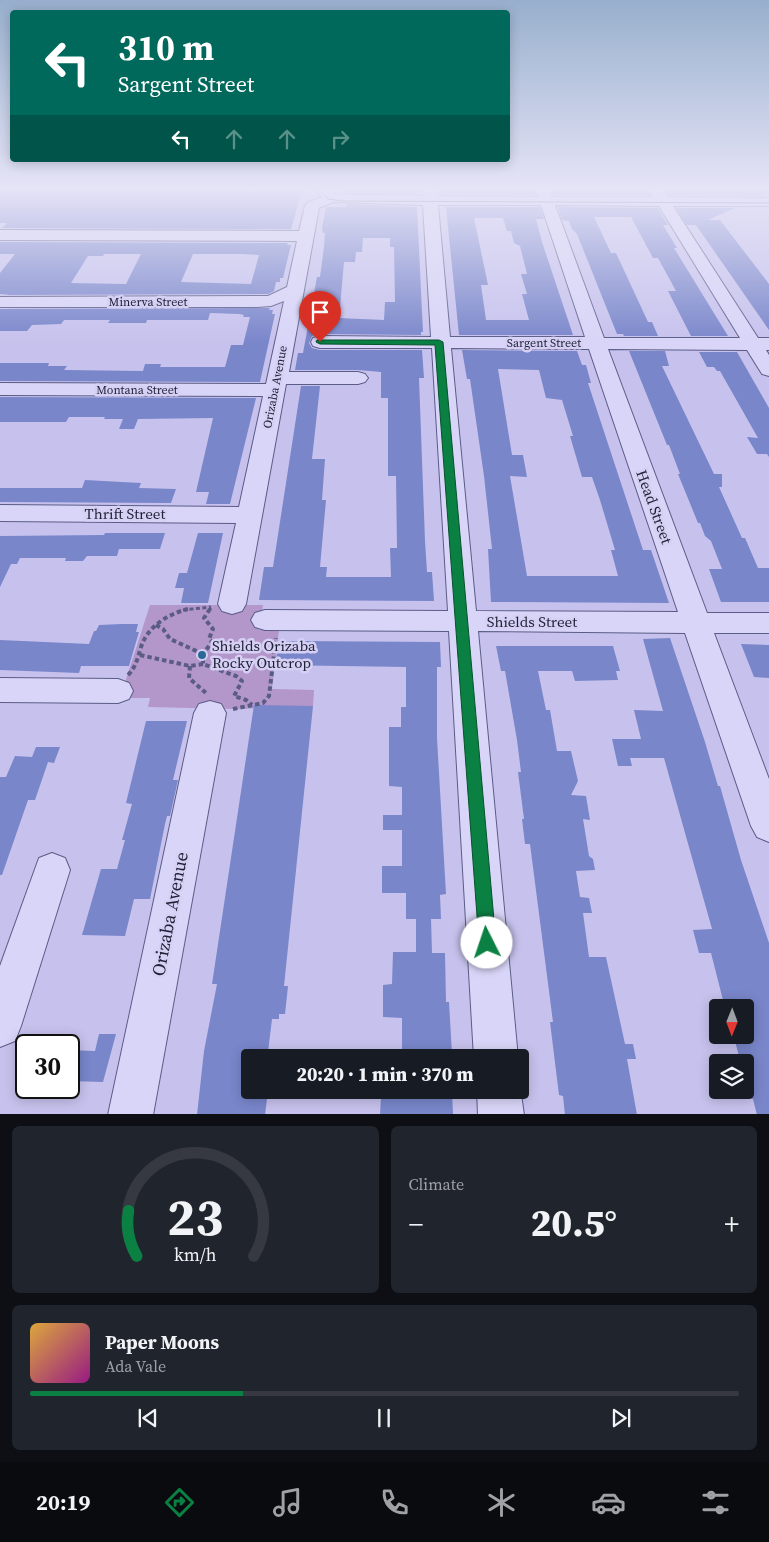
<!DOCTYPE html>
<meta charset="utf-8">
<style>
body{margin:0;font-family:"Source Serif 4",serif;background:#20242c;color:#f1f3f6;height:100vh;display:flex;flex-direction:column;font-size:19px;white-space:nowrap}
*{box-sizing:border-box;margin:0}
p{font-size:16px;color:#9ea1a6}
.icon{flex:none;width:28px;height:28px;fill:none;stroke:currentColor;stroke-width:2;stroke-linecap:round;stroke-linejoin:round}
.map{position:relative;height:1114px;overflow:hidden}
.side{display:flex;flex-direction:column;gap:12px;padding:12px;background:#0d0f14;flex:1}
.side>*{flex:none}
.guide{position:absolute;left:10px;top:10px;width:500px;height:152px;border-radius:5px;box-shadow:0 2px 12px #0003;background:#00695c;color:#fff;overflow:hidden}
.needle{width:32px;rotate:181deg}
.tools{position:absolute;left:709px;top:999px;display:grid;gap:10px}
.tools a{display:grid;place-items:center;width:45px;height:45px;border-radius:5px;background:#171b24;box-shadow:0 2px 12px #0003;font-size:25px}
.speed{position:absolute;left:15px;top:1034px;display:flex;gap:10px;font-size:25px;font-weight:700;text-align:center}
.speed>*{display:grid;place-content:center;width:65px;height:65px;border-radius:50%;background:#171b24;box-shadow:0 2px 12px #0003;line-height:1}
.speed .limit{border:2px solid #111;border-radius:8px;background:#fff;color:#111}
.pin{position:absolute;display:grid;place-items:center;width:42px;height:42px;color:#fff;margin:-51px -21px;border-radius:50% 50% 50% 0;rotate:-45deg;box-shadow:0 0 5px #0007}
.pin .icon{rotate:45deg}
.me{position:absolute;width:55px;margin:-28px;rotate:356deg;stroke-linejoin:round;filter:drop-shadow(0 0 4px #0008)}
.turn{display:flex;align-items:center;gap:18px;height:105px;padding:0 25px;font-size:22px}
.turn .icon{width:65px;height:65px;stroke-width:2.5}
.turn b{display:block;font-size:35px;line-height:42px}
.lanes{display:flex;align-items:center;height:48px;padding:0 25px;background:#0003;justify-content:center;gap:25px;direction:ltr}
.lanes .off{opacity:.35}
.big{font-size:38px;font-weight:800;line-height:1.1}
.side .card{flex:1;display:flex;flex-direction:column;justify-content:center;gap:8px;min-width:0;padding:0 18px;border-radius:8px;background:#20242c}
.side .dial{align-items:center;gap:0}
.dial svg{height:130px;overflow:visible;fill:none;stroke:#363941;stroke-width:7;stroke-linecap:round;text-anchor:middle}
.dial text{fill:#f1f3f6;stroke:none}
.song{display:flex;align-items:center;gap:15px}
.cover{width:60px;height:60px;border-radius:8px;background:linear-gradient(135deg,hsl(40 70% 55%),hsl(310 70% 35%))}
.played{height:5px;border-radius:2px;background:linear-gradient(90deg,#0b8043 30%,#363941 30%)}
.keys{display:flex;justify-content:space-around;direction:ltr}
.heat{display:flex;justify-content:space-between;align-items:center;font-size:28px;direction:ltr}
.side .tiles{flex:1;display:grid;gap:12px;grid-template-columns:1fr 1fr}
.card:last-child{grid-column:span 2}
.trip{position:absolute;left:241px;top:1049px;width:288px;height:50px;border-radius:5px;background:#171b24;box-shadow:0 2px 12px #0003;font-weight:800;line-height:50px;text-align:center}
.tab-bar{display:flex;height:80px;justify-content:space-around;align-items:center;background:#090b0e;color:#9ea1a6}
.tab-bar .icon{width:35px;height:35px}
.tab-bar .selected{color:#0b8043}
.tab-bar b{font-size:22px;color:#f1f3f6}
.map>svg:first-child{display:block}
</style>
<div class="map">
<svg width="769" height="1115" viewBox="0 0 769 1115">
<rect width="100%" height="100%" fill="#c7c2ed"/>
<!-- green -->
<path fill="#b396ca" d="M 150,605 L 263,605 L 259,630 L 279,630 L 272,689 L 314,690 L 313,706 L 236,709 L 148,707 L 150,698 L 120,698 Z"/>
<!-- building -->
<g fill="#7986ca" fill-rule="evenodd">
<path d="M 349,187 L 415,187 L 416,194 L 348,192 Z"/>
<path d="M 443,187 L 533,187 L 535,195 L 444,194 Z"/>
<path d="M 551,187 L 649,187 L 647,191 L 650,195 L 553,195 Z"/>
<path d="M 663,187 L 769,187 L 769,192 L 761,196 L 669,195 Z"/>
<path d="M 0,189 L 251,192 L 302,190 L 291,229 L 2,228 L 7,223 L 0,223 Z"/>
<path d="M 347,204 L 417,207 L 423,332 L 421,332 L 421,335 L 320,334 L 312,336 L 309,343 L 312,348 L 320,350 L 422,350 L 424,378 L 419,378 L 425,541 L 427,572 L 432,572 L 434,601 L 259,600 L 264,567 L 273,567 L 301,386 L 320,386 L 312,459 L 325,459 L 322,500 L 326,500 L 320,567 L 327,567 L 326,577 L 391,577 L 390,548 L 397,548 L 396,476 L 388,476 L 388,398 L 381,398 L 381,372 L 358,370 L 295,370 L 298,353 L 303,353 L 317,277 L 320,277 L 324,247 L 325,233 L 323,233 L 322,228 L 326,207 L 347,207 ZM 363,238 L 390,238 L 390,247 L 394,247 L 395,302 L 385,302 L 384,320 L 339,318 L 344,262 L 355,262 L 356,252 L 362,252 Z"/>
<path d="M 446,207 L 540,207 L 544,219 L 536,219 L 542,242 L 573,335 L 459,335 ZM 474,218 L 503,218 L 507,231 L 511,231 L 514,243 L 520,246 L 527,274 L 521,274 L 527,294 L 522,294 L 529,320 L 486,320 L 481,285 L 488,285 Z"/>
<path d="M 558,207 L 658,208 L 668,225 L 663,225 L 677,248 L 674,248 L 728,336 L 691,336 L 668,291 L 676,291 L 658,258 L 653,258 L 631,217 L 594,217 L 611,253 L 616,253 L 648,322 L 652,322 L 658,336 L 624,336 L 623,334 L 617,334 L 577,234 L 572,229 L 569,221 L 562,220 Z"/>
<path d="M 676,208 L 735,208 L 708,220 L 720,220 L 769,284 L 769,330 L 696,225 L 687,225 Z"/>
<path d="M 0,242 L 288,243 L 287,245 L 291,245 L 283,278 L 280,278 L 280,282 L 276,282 L 274,291 L 268,294 L 10,295 L 0,294 L 0,273 L 15,254 L 0,254 ZM 104,254 L 141,254 L 126,284 L 71,283 L 88,256 L 103,256 ZM 193,254 L 242,254 L 259,255 L 251,284 L 181,282 Z"/>
<path d="M 270,308 L 269,310 L 273,310 L 272,314 L 275,314 L 260,382 L 0,381 L 0,363 L 49,363 L 48,366 L 67,366 L 64,370 L 143,371 L 145,364 L 161,364 L 160,367 L 225,367 L 231,345 L 243,345 L 250,317 L 243,317 L 244,315 L 239,314 L 210,313 L 208,320 L 147,320 L 146,323 L 108,323 L 110,320 L 64,320 L 61,324 L 32,325 L 27,331 L 0,331 L 0,309 Z"/>
<path d="M 462,350 L 577,351 L 582,365 L 586,365 L 591,383 L 588,383 L 643,550 L 651,550 L 669,603 L 491,602 L 488,549 L 492,549 L 484,476 L 470,379 L 467,379 ZM 498,369 L 539,370 L 546,398 L 562,400 L 573,436 L 570,436 L 582,477 L 592,477 L 600,500 L 615,550 L 611,550 L 618,576 L 527,576 L 510,476 L 527,477 L 523,455 L 512,455 Z"/>
<path d="M 629,351 L 665,351 L 669,366 L 662,366 L 714,474 L 722,474 L 722,487 L 719,487 L 742,538 L 745,538 L 758,568 L 769,568 L 769,602 L 721,602 L 709,569 L 722,569 L 711,541 L 705,536 L 700,523 L 698,523 L 678,474 L 680,474 L 669,445 L 667,445 Z"/>
<path d="M 699,352 L 737,352 L 769,408 L 769,457 L 767,454 L 757,454 L 747,437 L 758,438 L 720,371 L 717,371 L 714,367 L 707,367 Z"/>
<path d="M 0,397 L 256,398 L 230,504 L 206,504 L 209,492 L 196,492 L 213,418 L 138,419 L 134,429 L 119,429 L 123,419 L 104,419 L 105,417 L 69,417 L 66,422 L 0,422 Z"/>
<path d="M 85,480 L 141,483 L 139,488 L 176,489 L 171,503 L 0,502 L 0,488 L 82,488 Z"/>
<path d="M 105,533 L 165,533 L 160,549 L 119,549 L 117,556 L 87,556 L 83,561 L 65,561 L 66,558 L 20,558 L 17,564 L 11,564 L 0,587 L 0,536 L 104,535 Z"/>
<path d="M 198,533 L 223,533 L 208,603 L 181,603 L 184,588 L 175,588 L 179,573 L 187,573 Z"/>
<path d="M 122,624 L 138,624 L 136,632 L 139,632 L 129,666 L 81,666 L 79,673 L 0,670 L 0,640 L 89,644 L 94,631 L 96,631 L 99,625 Z"/>
<path d="M 670,638 L 705,742 L 718,786 L 720,786 L 741,860 L 769,943 L 769,1115 L 757,1115 L 753,1099 L 749,1099 L 745,1082 L 745,1060 L 740,1060 L 735,1041 L 738,1041 L 736,1035 L 745,1035 L 745,1008 L 725,1008 L 711,953 L 699,953 L 693,930 L 712,929 L 664,758 L 630,758 L 632,766 L 618,766 L 612,739 L 641,739 L 634,710 L 663,711 L 643,639 Z"/>
<path d="M 291,641 L 440,642 L 441,667 L 437,667 L 437,738 L 446,894 L 440,895 L 441,919 L 431,919 L 432,953 L 445,953 L 446,1002 L 449,1002 L 452,1054 L 448,1054 L 448,1058 L 402,1058 L 402,1018 L 383,1017 L 383,985 L 392,984 L 393,952 L 416,952 L 416,919 L 406,919 L 406,893 L 382,893 L 382,866 L 402,866 L 402,830 L 383,830 L 383,815 L 402,815 L 402,787 L 389,786 L 389,727 L 401,727 L 401,707 L 406,707 L 406,667 L 275,665 L 279,642 Z"/>
<path d="M 741,644 L 769,645 L 769,678 L 754,677 Z"/>
<path d="M 496,646 L 613,646 L 620,671 L 616,671 L 618,680 L 575,681 L 572,671 L 538,671 L 546,710 L 550,710 L 557,751 L 571,751 L 578,781 L 571,795 L 586,796 L 590,820 L 583,819 L 589,856 L 593,859 L 595,870 L 576,871 L 580,897 L 589,898 L 592,913 L 583,913 L 589,957 L 606,957 L 625,1044 L 633,1044 L 636,1059 L 627,1059 L 637,1115 L 565,1115 L 563,1096 L 559,1095 L 550,1022 L 553,1022 L 530,844 L 525,844 L 522,819 L 524,819 L 518,772 L 521,772 L 517,740 L 505,671 L 501,671 Z"/>
<path d="M 254,705 L 313,706 L 284,986 L 288,986 L 285,1014 L 279,1014 L 279,1019 L 272,1019 L 268,1052 L 265,1052 L 265,1058 L 250,1058 L 250,1090 L 268,1091 L 265,1115 L 197,1115 L 204,1051 L 217,984 L 212,984 Z"/>
<path d="M 146,721 L 187,721 L 173,780 L 178,780 L 170,816 L 167,816 L 165,824 L 150,899 L 134,899 L 125,936 L 82,935 L 101,869 L 117,869 L 125,840 L 122,840 L 132,804 L 126,803 L 127,799 Z"/>
<path d="M 36,747 L 60,747 L 54,763 L 48,762 L 35,800 L 28,800 L 2,875 L 0,875 L 0,777 L 6,777 L 15,756 L 32,757 Z"/>
<path d="M 99,1034 L 116,1034 L 103,1082 L 69,1081 L 69,1050 L 95,1051 Z"/>
<path d="M 402,1090 L 452,1090 L 453,1115 L 380,1115 L 381,1097 L 402,1098 Z"/>
</g>
<g fill="none" stroke-linecap="round" stroke-linejoin="round">
<defs>
<g id="minor">
<path d="M 313,187 L 328,187 L 335,194 L 423,196 L 422,187 L 436,187 L 437,196 L 538,197 L 535,187 L 549,187 L 552,197 L 653,197 L 649,190 L 651,187 L 661,187 L 668,197 L 769,198 L 769,206 L 673,206 L 758,338 L 769,338 L 769,350 L 766,350 L 769,355 L 769,376 L 762,374 L 747,350 L 608,349 L 707,613 L 769,613 L 769,633 L 714,633 L 769,779 L 769,842 L 757,837 L 751,826 L 685,633 L 478,631 L 518,1058 L 474,1058 L 449,631 L 265,630 L 255,627 L 251,620 L 255,613 L 265,610 L 448,611 L 432,348 L 320,348 L 313,346 L 311,342 L 313,338 L 320,336 L 431,337 L 423,205 L 333,202 L 319,208 L 289,372 L 358,372 L 365,374 L 368,378 L 365,382 L 358,384 L 286,384 L 246,604 L 242,611 L 232,614 L 222,611 L 218,604 L 236,523 L 0,521 L 0,505 L 239,507 L 263,396 L 0,395 L 0,383 L 266,384 L 284,301 L 271,306 L 257,307 L 0,307 L 0,297 L 268,296 L 287,287 L 297,241 L 0,240 L 0,230 L 299,231 L 305,206 L 307,203 L 322,197 ZM 438,205 L 541,205 L 585,337 L 450,337 ZM 555,205 L 659,206 L 740,338 L 604,338 ZM 451,348 L 589,349 L 678,612 L 476,611 Z"/>
<path d="M 0,678 L 118,679 L 129,683 L 133,691 L 129,699 L 118,703 L 0,702 Z"/>
<path d="M 210,701 L 221,704 L 226,713 L 153,1115 L 108,1115 L 194,713 L 199,704 Z"/>
<path d="M 52,853 L 65,858 L 70,870 L 21,1026 L 15,1041 L 0,1047 L 0,966 L 39,858 Z"/>
<path d="M 520,1087 L 524,1115 L 478,1115 L 477,1090 L 520,1090 Z"/>
</g>
</defs>
<!-- minor casing -->
<use href="#minor" stroke="#5a5c86" stroke-width="2"/>
<!-- path-far1 -->
<g stroke="#5a5c86" stroke-width="3" stroke-dasharray="4 2.5" stroke-linecap="butt">
<path d="M 183,610 L 211,607"/>
<path d="M 209,610 L 211,608"/>
</g>
<!-- path -->
<g stroke="#5a5c86" stroke-width="4" stroke-dasharray="4.5 3" stroke-linecap="butt">
<path d="M 210,609 L 204,618 L 213,629 L 209,639 L 212,642 L 203,654 L 203,664 L 236,676 L 242,681 L 234,696 L 246,700 L 252,705"/>
<path d="M 156,625 L 163,629 L 170,639 L 203,654"/>
<path d="M 140,655 L 190,666 L 203,664"/>
<path d="M 190,666 L 189,678 L 206,693"/>
<path d="M 128,675 C 136,667 138,657 141,647 C 148,626 168,614 188,609"/>
<path d="M 233,709 L 263,703 L 269,696 L 276,638"/>
</g>
<!-- minor -->
<use href="#minor" fill="#d9d5f8" fill-rule="evenodd"/>
<!-- tram -->
<path stroke="#1e2036" stroke-width="1" d="M 317,187 L 328,199 L 342,201 L 769,203"/>
</g>
<!-- sky -->
<linearGradient id="sky" x2="0" y2="1"><stop stop-color="#97afcd"/><stop offset="0.55" stop-color="#e6e4f7"/><stop offset="1" stop-color="#e6e4f7" stop-opacity="0"/></linearGradient>
<rect width="769" height="343" fill="url(#sky)"/>
<!-- route -->
<path fill="#0b8043" stroke="#07532c" d="M 317,340 L 439,340 L 443,342 L 496,943 L 493,949 L 487,951 L 481,949 L 479,943 L 435,345 L 320,344 L 316,342 Z"/>
<!-- markers -->
<circle fill="#2b6894" stroke="#d6d1f4" stroke-width="2" cx="202" cy="655" r="5"/>
<g text-anchor="middle" stroke-width="5" stroke-linejoin="round" paint-order="stroke">
<!-- far-street labels -->
<g font-size="12" fill="#1e2036" stroke="#d6d1f4">
<text x="148" y="306">Minerva Street</text>
<text x="544" y="347">Sargent Street</text>
<text transform="translate(275 387) rotate(-79)" y="4">Orizaba Avenue</text>
<text x="137" y="394">Montana Street</text>
</g>
<!-- street labels -->
<g font-size="15" fill="#1e2036" stroke="#d6d1f4">
<text transform="translate(654 507) rotate(70)" y="5">Head Street</text>
<text x="125" y="519">Thrift Street</text>
<text x="532" y="627">Shields Street</text>
</g>
<!-- poi labels -->
<g font-size="15" fill="#1e2036" stroke="#d6d1f4" text-anchor="start">
<text x="212" y="651">Shields Orizaba<tspan x="212" dy="17">Rocky Outcrop</tspan></text>
</g>
<!-- near-street labels -->
<g font-size="18" fill="#1e2036" stroke="#d6d1f4">
<text transform="translate(170 914) rotate(-79)" y="6">Orizaba Avenue</text>
</g>
</g>
</svg>
<div class="tools">
<a><svg class="needle" viewBox="-14 -14 28 28"><path d="M0-13l5 13h-10z" fill="#e53935"/><path d="M0 13l5-13h-10z" fill="#9ea1a6"/></svg></a>
<a><svg class="icon" aria-label="layers" viewBox="0 0 24 24"><path d="M12 4l9 5-9 5-9-5zM3 14l9 5 9-5"/></svg></a>
</div>
<div class="speed"><div class="limit">30</div></div>
<div class="pin" style="left:320px;top:342px;background:#d93025"><svg class="icon" aria-label="arrive" viewBox="0 0 24 24"><path d="M6 21V4h12l-3 4 3 4H6"/></svg></div>
<svg class="me" style="left:487px;top:943px" viewBox="-20 -20 40 40"><circle r="19" fill="#fff"/><path d="M0-13L10 11 0 6-10 11z" fill="#0b8043"/></svg>
<div class="trip">20:20 · 1 min · 370 m</div>
<div class="guide">
<div class="turn"><svg class="icon" aria-label="left" viewBox="0 0 24 24"><path d="M17 20v-9H6M10 6l-5 5 5 5"/></svg><div><b>310 m</b>Sargent Street</div></div>
<div class="lanes"><svg class="icon" aria-label="left" viewBox="0 0 24 24"><path d="M17 20v-9H6M10 6l-5 5 5 5"/></svg><svg class="icon off" aria-label="ahead" viewBox="0 0 24 24"><path d="M12 20V5M6 11l6-6 6 6"/></svg><svg class="icon off" aria-label="ahead" viewBox="0 0 24 24"><path d="M12 20V5M6 11l6-6 6 6"/></svg><svg class="icon off" aria-label="right" viewBox="0 0 24 24"><path d="M7 20v-9h11M14 6l5 5-5 5"/></svg></div>
</div>
</div>
<section class="side">
<div class="tiles">
<div class="card dial"><svg viewBox="0 0 100 80">
<path d="M14 69A42 42 0 1 1 86 69"/>
<path d="M14 69A42 42 0 0 1 9 41" stroke="#0b8043"/>
<text x="50" y="56" font-size="32" font-weight="700">23</text>
<text x="50" y="72" font-size="11">km/h</text>
</svg></div>
<div class="card"><p>Climate</p>
<div class="heat"><a>−</a><b class="big">20.5°</b><a>+</a></div>
</div>
<div class="card">
<div class="song"><i class="cover"></i><div><b>Paper Moons</b><p>Ada Vale</p></div></div>
<div class="played"></div>
<div class="keys"><svg class="icon" aria-label="previous" viewBox="0 0 24 24"><path d="M18 5L8 12l10 7zM5 5v14"/></svg><svg class="icon" aria-label="pause" viewBox="0 0 24 24"><path d="M8 5v14M16 5v14"/></svg><svg class="icon" aria-label="next" viewBox="0 0 24 24"><path d="M6 5l10 7-10 7zM19 5v14"/></svg></div>
</div>
</div>
</section>
<nav class="tab-bar">
<b>20:19</b>
<svg class="icon selected" aria-label="directions" viewBox="0 0 24 24"><path d="M12 3l9 9-9 9-9-9zM9 14v-3h6M13 9l2 2-2 2"/></svg>
<svg class="icon" aria-label="music" viewBox="0 0 24 24"><path d="M9 18V5l10-2v13"/><circle cx="6" cy="18" r="3"/><circle cx="16" cy="16" r="3"/></svg>
<svg class="icon" aria-label="phone" viewBox="0 0 24 24"><path d="M5 4h4l2 5-3 2q2 4 5 5l2-3 5 2v4C11 20 4 13 5 4z"/></svg>
<svg class="icon" aria-label="climate" viewBox="0 0 24 24"><path d="M12 3v18M4 7l16 10M4 17L20 7"/></svg>
<svg class="icon" aria-label="car" viewBox="0 0 24 24"><path d="M5 17H2v-5l4-1 3-4h7l3 4 3 1v5h-3M9 17h6M6 11h13"/><circle cx="7" cy="17" r="2"/><circle cx="17" cy="17" r="2"/></svg>
<svg class="icon" aria-label="filters" viewBox="0 0 24 24"><path d="M4 7h16M4 17h16"/><circle cx="9" cy="7" r="2"/><circle cx="15" cy="17" r="2"/></svg>
</nav>
